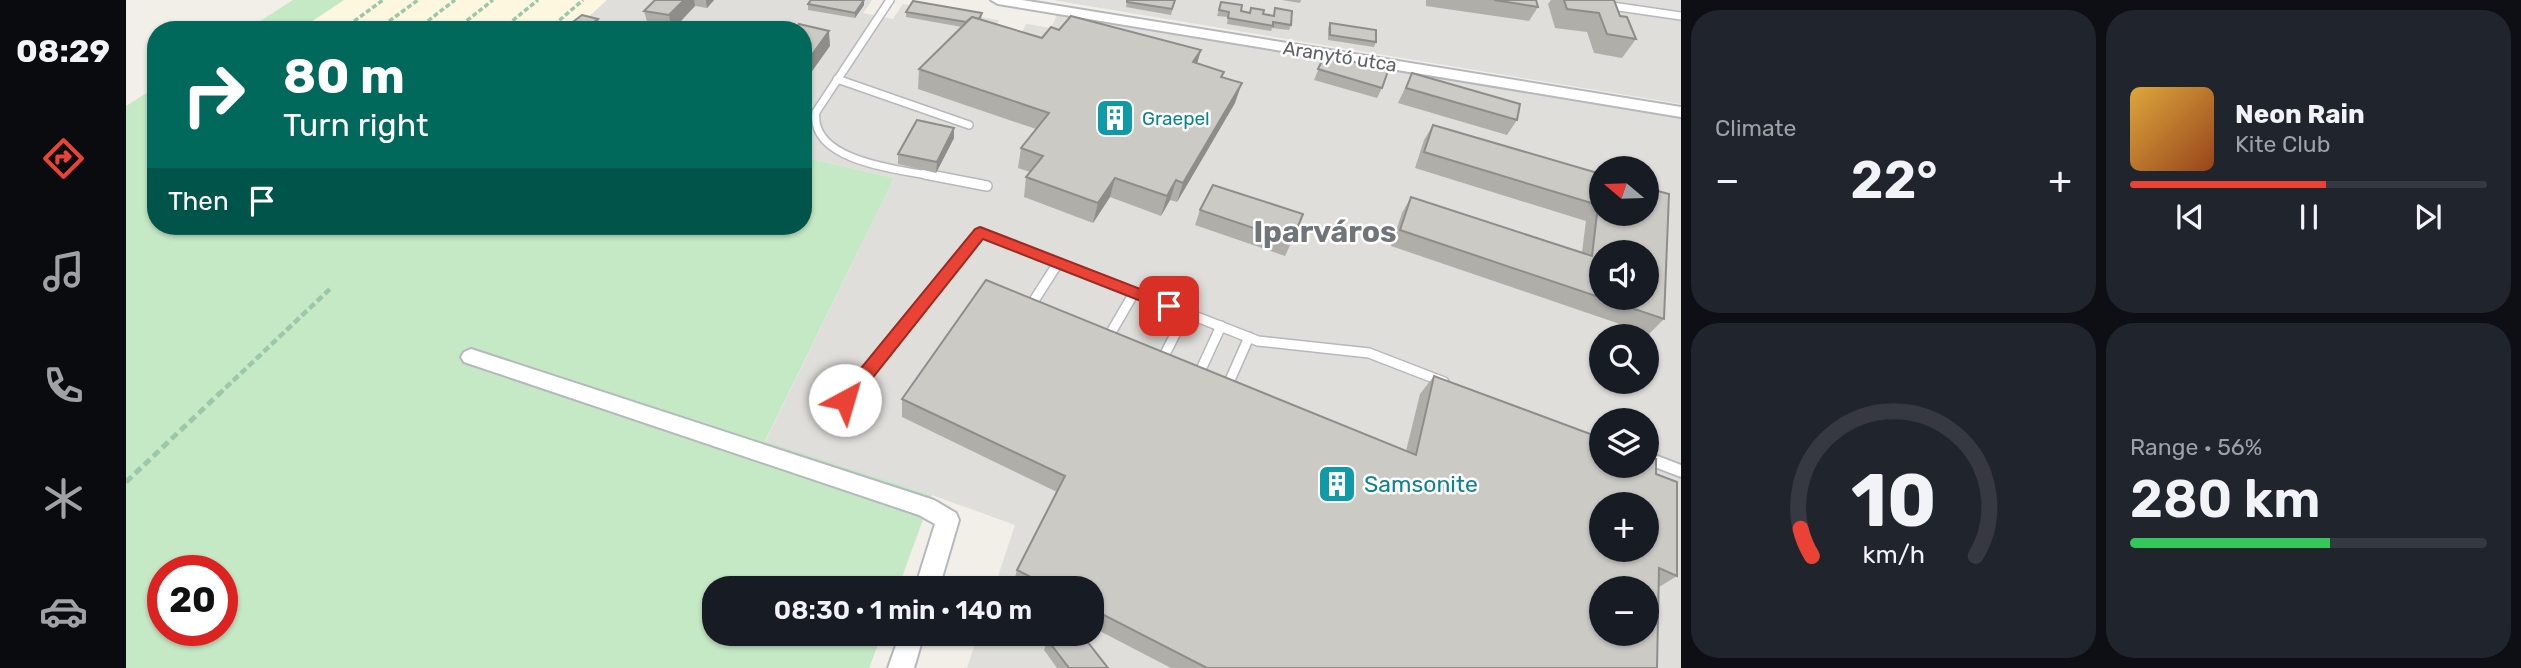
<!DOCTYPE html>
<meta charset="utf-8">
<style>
body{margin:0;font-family:Rubik,sans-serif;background:#20242c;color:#f1f3f6;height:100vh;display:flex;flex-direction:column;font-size:26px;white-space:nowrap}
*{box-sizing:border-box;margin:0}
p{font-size:23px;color:#9ea1a6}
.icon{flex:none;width:38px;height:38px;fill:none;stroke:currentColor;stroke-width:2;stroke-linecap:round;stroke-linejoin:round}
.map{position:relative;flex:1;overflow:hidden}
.sheet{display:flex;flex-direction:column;gap:10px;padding:10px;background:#0d0f14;width:840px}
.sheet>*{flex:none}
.hud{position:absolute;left:21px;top:21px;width:665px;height:214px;border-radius:28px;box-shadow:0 2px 5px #0004;background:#00695c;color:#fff;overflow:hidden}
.needle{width:46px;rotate:289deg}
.tools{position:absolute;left:1463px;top:156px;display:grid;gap:14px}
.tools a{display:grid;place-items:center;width:70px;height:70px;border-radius:50%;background:#171b24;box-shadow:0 2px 5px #0004;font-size:35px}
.speed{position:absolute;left:21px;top:555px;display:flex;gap:14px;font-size:35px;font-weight:700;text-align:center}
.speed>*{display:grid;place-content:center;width:91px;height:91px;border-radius:50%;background:#171b24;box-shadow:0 2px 5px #0004;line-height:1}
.speed .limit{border:10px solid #d22;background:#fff;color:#111}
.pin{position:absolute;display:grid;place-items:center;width:60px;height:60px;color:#fff;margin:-30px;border-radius:14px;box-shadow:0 4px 10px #0006}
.me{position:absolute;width:77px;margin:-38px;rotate:39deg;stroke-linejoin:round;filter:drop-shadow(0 0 5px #0008)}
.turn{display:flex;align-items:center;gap:24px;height:147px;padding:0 21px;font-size:32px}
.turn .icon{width:91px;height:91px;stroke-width:2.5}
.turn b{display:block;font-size:49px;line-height:60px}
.then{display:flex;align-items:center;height:66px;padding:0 21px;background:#0003;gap:14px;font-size:26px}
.big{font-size:52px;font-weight:600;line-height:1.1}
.sheet .card{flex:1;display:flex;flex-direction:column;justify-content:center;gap:10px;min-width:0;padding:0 24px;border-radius:28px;background:#20242c}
.sheet .dial{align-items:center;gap:0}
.dial svg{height:182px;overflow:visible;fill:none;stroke:#363941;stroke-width:7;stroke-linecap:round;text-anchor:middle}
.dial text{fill:#f1f3f6;stroke:none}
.song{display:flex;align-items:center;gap:21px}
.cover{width:84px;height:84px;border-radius:10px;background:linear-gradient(135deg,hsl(40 70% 55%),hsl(20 70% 35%))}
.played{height:7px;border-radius:4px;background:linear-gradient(90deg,#ea4335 55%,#363941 55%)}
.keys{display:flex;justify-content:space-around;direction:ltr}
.heat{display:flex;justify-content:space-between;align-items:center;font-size:38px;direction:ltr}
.charge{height:10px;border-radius:5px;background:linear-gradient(90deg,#34c759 56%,#363941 0)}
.sheet .tiles{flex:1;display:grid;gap:10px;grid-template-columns:repeat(2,1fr)}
.trip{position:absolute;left:576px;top:576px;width:402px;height:70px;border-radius:28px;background:#171b24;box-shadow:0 2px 5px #0004;font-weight:600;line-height:70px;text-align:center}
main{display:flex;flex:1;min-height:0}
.tabs{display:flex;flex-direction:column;width:126px;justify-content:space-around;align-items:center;background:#090b0e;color:#9ea1a6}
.tabs .icon{width:49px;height:49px}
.tabs .active{color:#ea4335}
.tabs b{font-size:32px;color:#f1f3f6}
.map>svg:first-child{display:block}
</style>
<main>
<nav class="tabs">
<b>08:29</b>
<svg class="icon active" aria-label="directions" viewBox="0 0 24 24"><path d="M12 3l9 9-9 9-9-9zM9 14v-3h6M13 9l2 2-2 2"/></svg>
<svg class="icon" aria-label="music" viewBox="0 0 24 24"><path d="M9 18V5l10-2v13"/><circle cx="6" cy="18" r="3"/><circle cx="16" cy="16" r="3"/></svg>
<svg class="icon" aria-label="phone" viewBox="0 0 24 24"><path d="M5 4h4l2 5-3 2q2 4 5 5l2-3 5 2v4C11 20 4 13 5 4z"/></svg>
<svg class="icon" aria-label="climate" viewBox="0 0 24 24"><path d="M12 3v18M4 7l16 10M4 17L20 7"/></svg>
<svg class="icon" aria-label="car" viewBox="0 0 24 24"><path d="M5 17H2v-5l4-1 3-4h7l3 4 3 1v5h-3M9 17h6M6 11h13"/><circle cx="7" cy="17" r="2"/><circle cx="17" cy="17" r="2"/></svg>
</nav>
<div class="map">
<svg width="1555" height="668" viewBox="0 0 1555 668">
<rect width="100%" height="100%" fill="#f1efe8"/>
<!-- commercial -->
<path fill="#fef7e0" d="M 218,0 L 481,0 L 448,30 L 173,30 Z"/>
<!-- industrial -->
<g fill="#e0deda" fill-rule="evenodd">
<path d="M 481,0 L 746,0 L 737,13 L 767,19 L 777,4 L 873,20 L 865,37 L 892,40 L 900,24 L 925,28 L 931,15 L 1555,117 L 1555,668 L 841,668 L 852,634 L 966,634 L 966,588 L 868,588 L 889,525 L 806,495 L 639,442 L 768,178 L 677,157 L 677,30 L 448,30 ZM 1475,168 L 1521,168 L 1521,214 L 1475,214 ZM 1475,252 L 1521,252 L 1521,298 L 1475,298 ZM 1475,336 L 1521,336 L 1521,382 L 1475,382 ZM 1475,420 L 1521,420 L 1521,466 L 1475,466 ZM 1475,504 L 1521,504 L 1521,550 L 1475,550 ZM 1475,588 L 1521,588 L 1521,634 L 1475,634 Z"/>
<path d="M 926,0 L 1555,0 L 1555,104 L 1288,60 Z"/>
</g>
<!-- green -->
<g fill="#c5e8c5" fill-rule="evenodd">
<path d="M 167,0 L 218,0 L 173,30 L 120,30 Z"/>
<path d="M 30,87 L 30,226 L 677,226 L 677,157 L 768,178 L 639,441 L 806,495 L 772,588 L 588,588 L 588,634 L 756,634 L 743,668 L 0,668 L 0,106 ZM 37,570 L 96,570 L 96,630 L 37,630 Z"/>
</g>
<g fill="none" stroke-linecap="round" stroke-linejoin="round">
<defs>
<g id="service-far2">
<path d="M 764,0 L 690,112 C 683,161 773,170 808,176"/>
<path d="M 1479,5 L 1555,16"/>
<path d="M 711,79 L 843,125"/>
</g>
<g id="service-far1">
<path d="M 799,174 L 861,186"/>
<path d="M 902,310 L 932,263"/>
<path d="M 980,341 L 1008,293"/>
<path d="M 1036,360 L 1060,313"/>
<path d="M 1072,376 L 1095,326"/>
<path d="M 1101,387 L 1123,337"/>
<path d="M 723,395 L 854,232 L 1132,341 L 1243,353 L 1318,382"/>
</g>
<g id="service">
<path d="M 719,400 L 724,393"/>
<path d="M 1521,458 L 1555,471"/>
</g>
<g id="minor">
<path d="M 865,0 L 896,0 L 1555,107 L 1555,117 L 872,4 Z"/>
<path d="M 345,349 L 808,500 L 830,513 L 833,520 L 813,588 L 789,588 L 809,524 L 793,515 L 338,362 L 335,357 L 338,352 Z"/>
<path d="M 774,634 L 798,634 L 788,668 L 762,668 Z"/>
</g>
</defs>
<!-- service-far2 casing -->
<use href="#service-far2" stroke="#b5b8bc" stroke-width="10"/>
<!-- service-far1 casing -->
<use href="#service-far1" stroke="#b5b8bc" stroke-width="12"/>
<!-- service casing -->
<use href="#service" stroke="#b5b8bc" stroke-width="15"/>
<!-- minor casing -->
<use href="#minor" stroke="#b5b8bc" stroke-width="4"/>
<!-- path-far2 -->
<g stroke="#9cc7a9" stroke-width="3.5" stroke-dasharray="5 2.5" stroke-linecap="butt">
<path d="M 216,30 L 257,0"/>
<path d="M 251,30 L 292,0"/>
<path d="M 290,30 L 329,0"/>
<path d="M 329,30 L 367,0"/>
<path d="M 375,30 L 412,0"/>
<path d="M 422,30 L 457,0"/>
</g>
<!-- path-far1 -->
<path stroke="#9cc7a9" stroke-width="4.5" stroke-dasharray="7 3.5" stroke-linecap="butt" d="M 92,395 L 206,287"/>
<!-- path -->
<path stroke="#9cc7a9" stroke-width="5" stroke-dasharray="8 4.5" stroke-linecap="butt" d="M 0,482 L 94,393"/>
<!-- service-far2 -->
<use href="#service-far2" stroke="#fff" stroke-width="7"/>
<!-- service-far1 -->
<use href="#service-far1" stroke="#fff" stroke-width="9"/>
<!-- service -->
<use href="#service" stroke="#fff" stroke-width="11"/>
<!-- minor -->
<use href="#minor" fill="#fff" fill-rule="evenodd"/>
</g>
<!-- wall -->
<g fill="#afaea9">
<path d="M 529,0 L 588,0 L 581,8 L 569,6 L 547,30 L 528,27 L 529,30 L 522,25 L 518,11 Z"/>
<path d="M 1001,0 L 1049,0 L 1045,15 L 1000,7 Z"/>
<path d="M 1156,0 L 1175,0 L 1174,3 Z"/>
<path d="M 1300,0 L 1410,0 L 1412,7 L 1403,21 L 1300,6 Z"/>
<path d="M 1425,0 L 1488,0 L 1494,16 L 1510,39 L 1496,58 L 1468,53 L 1461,32 L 1429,28 L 1422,4 Z"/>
<path d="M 1095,2 L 1115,11 L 1147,16 L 1149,8 L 1165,25 L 1163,30 L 1146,28 L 1145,31 L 1101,24 L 1102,17 L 1091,16 Z"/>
<path d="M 682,4 L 738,5 L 729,18 L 682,10 Z"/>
<path d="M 780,12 L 856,13 L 855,19 L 916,38 L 933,30 L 1075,50 L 1071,63 L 1098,72 L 1096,77 L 1109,103 L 1051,202 L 1044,200 L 1035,216 L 984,197 L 967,223 L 898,197 L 900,177 L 904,172 L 892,168 L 895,148 L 910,129 L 792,89 L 793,69 L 836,27 L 780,17 Z"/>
<path d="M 1204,23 L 1250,42 L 1248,47 L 1202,40 L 1202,28 Z"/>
<path d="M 1199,54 L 1256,88 L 1251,98 L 1188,80 Z"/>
<path d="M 1286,73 L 1391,120 L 1381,135 L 1272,103 Z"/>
<path d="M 1307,125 L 1475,174 L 1538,319 L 1523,334 L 1265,246 L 1276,213 L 1285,197 L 1456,252 L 1460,221 L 1289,168 L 1298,140 Z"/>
<path d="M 828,138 L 810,173 L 772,164 L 772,154 Z"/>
<path d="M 1074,210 L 1166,241 L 1159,256 L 1069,225 Z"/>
<path d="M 1308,376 L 1530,474 L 1551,576 L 1533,587 L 1531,668 L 1045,668 L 966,627 L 966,628 L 966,588 L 892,588 L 887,585 L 891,570 L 931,492 L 776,417 L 776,399 L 1280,451 L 1294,394 Z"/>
<path d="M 924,634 L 961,641 L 982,668 L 931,668 L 918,650 Z"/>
</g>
<!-- shaded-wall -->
<g fill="#8f8d8a">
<path d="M 558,0 L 568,0 L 569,6 L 546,30 L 543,15 Z"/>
<path d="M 580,0 L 588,0 L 581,8 Z"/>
<path d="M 738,0 L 738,5 L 729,18 L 729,13 Z"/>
<path d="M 472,19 L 474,30 L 458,30 Z"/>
<path d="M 703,31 L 704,46 L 677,84 L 677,67 Z"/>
<path d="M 1075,50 L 1069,70 L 1067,62 Z"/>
<path d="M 1116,83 L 1109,103 L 1051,202 L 1057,183 Z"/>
<path d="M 828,128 L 828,138 L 810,173 L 811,162 Z"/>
<path d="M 989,178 L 984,197 L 967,223 L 972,203 Z"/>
<path d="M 1050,180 L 1044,200 L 1035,216 L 1041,196 Z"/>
</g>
<!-- building -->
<g fill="#cccac5" stroke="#8f8d8a" stroke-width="2" fill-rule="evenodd">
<path d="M 529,0 L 558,0 L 543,15 L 518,11 Z"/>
<path d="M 685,0 L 738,0 L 729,13 L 682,4 Z"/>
<path d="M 1001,0 L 1049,0 L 1046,9 L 1001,2 Z"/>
<path d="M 1368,0 L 1410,0 L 1412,7 Z"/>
<path d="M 1438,0 L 1488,0 L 1494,16 L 1501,17 L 1510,39 L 1481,34 L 1473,13 L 1441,9 Z"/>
<path d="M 787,1 L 856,13 L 853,19 L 846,17 L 840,22 L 780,12 Z"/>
<path d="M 1095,2 L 1116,5 L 1115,11 L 1124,13 L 1125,8 L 1138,10 L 1137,14 L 1148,16 L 1149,8 L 1166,11 L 1165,25 L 1147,22 L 1147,26 L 1102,18 L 1103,12 L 1093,10 Z"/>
<path d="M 456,15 L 472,19 L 458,30 L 436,30 Z"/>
<path d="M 945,16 L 1075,50 L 1067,62 L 1098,72 L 1095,77 L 1116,83 L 1057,183 L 1050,180 L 1041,196 L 989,178 L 972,203 L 900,177 L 917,156 L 895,148 L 923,113 L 793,69 L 846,17 L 916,38 L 925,27 L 933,30 Z"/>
<path d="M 1204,23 L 1250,30 L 1250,42 L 1204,35 Z"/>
<path d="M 516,24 L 528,26 L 525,30 L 511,30 Z"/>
<path d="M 673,24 L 703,31 L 677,67 L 677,30 L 669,30 Z"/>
<path d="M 1199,54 L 1262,71 L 1256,88 L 1192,69 Z"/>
<path d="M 1286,73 L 1394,104 L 1391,120 L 1280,88 Z"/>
<path d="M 791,120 L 828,128 L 811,162 L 772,154 Z"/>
<path d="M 1307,125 L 1475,174 L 1475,214 L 1521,214 L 1521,188 L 1543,194 L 1538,319 L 1274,230 L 1285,197 L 1466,256 L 1472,205 L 1298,152 ZM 1475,252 L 1521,252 L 1521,298 L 1475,298 Z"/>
<path d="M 1087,185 L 1177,214 L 1166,241 L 1074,210 Z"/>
<path d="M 860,280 L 1290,455 L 1308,376 L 1475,438 L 1475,466 L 1521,466 L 1521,455 L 1530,459 L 1530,474 L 1551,482 L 1551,576 L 1533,568 L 1531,668 L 1081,668 L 966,609 L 966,588 L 926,588 L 891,570 L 939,476 L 776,399 ZM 1475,504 L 1521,504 L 1521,550 L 1475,550 ZM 1475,588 L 1521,588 L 1521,634 L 1475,634 Z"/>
<path d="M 966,612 L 971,615 L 966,628 Z"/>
<path d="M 924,634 L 964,634 L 961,641 L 982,668 L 943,668 L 921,639 Z"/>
</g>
<!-- route -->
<path fill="#ea4335" stroke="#982c22" stroke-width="2" d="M 854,227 L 1048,302 L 1051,306 L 1043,312 L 1038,310 L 857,239 L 725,405 L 713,405 L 710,400 L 713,395 L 849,229 Z"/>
<!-- icons -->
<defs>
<symbol id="building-square" viewBox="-11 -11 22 22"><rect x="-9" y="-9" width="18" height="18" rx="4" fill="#0f9aa8" stroke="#fff"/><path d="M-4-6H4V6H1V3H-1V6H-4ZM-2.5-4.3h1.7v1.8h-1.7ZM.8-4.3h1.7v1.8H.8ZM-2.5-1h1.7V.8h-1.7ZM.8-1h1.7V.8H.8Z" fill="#fff"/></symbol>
</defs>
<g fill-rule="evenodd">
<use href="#building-square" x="967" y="96" width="44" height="44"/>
<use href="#building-square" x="1189" y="462" width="44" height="44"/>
</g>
<g text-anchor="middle" stroke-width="5" stroke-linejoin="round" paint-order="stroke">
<!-- far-street labels -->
<g font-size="19" fill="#5f6368" stroke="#fff">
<text transform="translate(1214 56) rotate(9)" y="7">Aranytó utca</text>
</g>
<!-- far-culture labels -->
<g font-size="19" fill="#0d838f" stroke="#fff" text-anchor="start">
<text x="1016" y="125">Graepel</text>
</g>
<!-- culture labels -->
<g font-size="23" fill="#0d838f" stroke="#fff" text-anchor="start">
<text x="1238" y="492">Samsonite</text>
</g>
<!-- district labels -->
<g font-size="30" font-weight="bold" fill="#70757a" stroke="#fff">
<text x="1199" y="242">Iparváros</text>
</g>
</g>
</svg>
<div class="tools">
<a><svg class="needle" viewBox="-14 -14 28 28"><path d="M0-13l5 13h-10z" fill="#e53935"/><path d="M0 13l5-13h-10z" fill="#9ea1a6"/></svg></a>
<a><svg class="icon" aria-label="sound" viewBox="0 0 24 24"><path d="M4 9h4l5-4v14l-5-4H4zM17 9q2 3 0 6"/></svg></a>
<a><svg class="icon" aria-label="search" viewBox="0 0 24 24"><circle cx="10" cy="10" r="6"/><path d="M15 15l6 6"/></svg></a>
<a><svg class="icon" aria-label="layers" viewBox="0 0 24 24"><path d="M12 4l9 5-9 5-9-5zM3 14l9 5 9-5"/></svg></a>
<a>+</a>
<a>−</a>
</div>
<div class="speed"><div class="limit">20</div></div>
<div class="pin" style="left:1043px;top:306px;background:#d93025"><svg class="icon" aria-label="arrive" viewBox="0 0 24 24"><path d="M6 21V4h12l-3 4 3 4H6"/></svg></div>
<svg class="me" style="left:719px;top:400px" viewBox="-20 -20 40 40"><circle r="19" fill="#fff"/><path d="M0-13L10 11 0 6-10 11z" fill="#ea4335"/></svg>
<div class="trip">08:30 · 1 min · 140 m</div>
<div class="hud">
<div class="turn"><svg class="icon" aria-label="right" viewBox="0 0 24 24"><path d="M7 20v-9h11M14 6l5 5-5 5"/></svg><div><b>80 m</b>Turn right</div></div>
<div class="then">Then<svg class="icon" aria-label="arrive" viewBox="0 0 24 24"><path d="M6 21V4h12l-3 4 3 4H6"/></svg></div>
</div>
</div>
<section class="sheet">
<div class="tiles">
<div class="card"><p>Climate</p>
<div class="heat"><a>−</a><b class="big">22°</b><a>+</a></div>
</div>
<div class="card">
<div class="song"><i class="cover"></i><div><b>Neon Rain</b><p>Kite Club</p></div></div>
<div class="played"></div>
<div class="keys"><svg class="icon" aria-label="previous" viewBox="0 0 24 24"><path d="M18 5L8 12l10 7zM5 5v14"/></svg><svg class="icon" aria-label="pause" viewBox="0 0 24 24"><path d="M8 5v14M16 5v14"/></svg><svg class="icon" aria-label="next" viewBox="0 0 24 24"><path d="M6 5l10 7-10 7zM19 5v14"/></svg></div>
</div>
<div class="card dial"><svg viewBox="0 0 100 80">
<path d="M14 69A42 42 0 1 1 86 69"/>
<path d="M14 69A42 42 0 0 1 9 57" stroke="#ea4335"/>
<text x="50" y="56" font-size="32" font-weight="700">10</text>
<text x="50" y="72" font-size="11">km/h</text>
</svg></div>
<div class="card"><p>Range · 56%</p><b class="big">280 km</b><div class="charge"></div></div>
</div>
</section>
</main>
